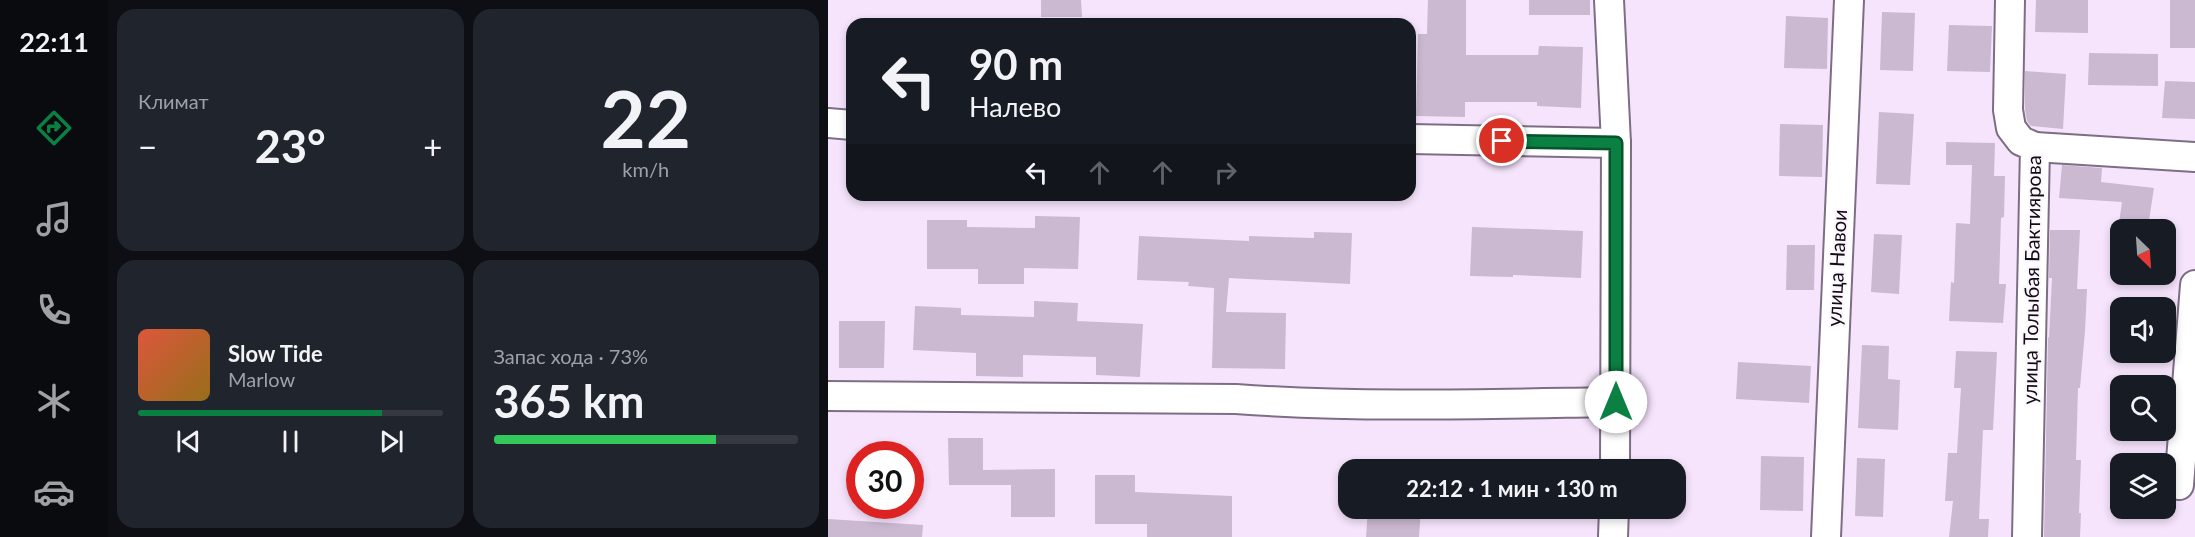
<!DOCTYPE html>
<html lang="ru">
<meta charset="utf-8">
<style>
body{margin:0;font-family:Lato,sans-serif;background:#20242c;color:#f1f3f6;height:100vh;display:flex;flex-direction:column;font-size:22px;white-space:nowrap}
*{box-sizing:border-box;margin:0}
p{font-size:20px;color:#9ea1a6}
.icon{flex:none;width:33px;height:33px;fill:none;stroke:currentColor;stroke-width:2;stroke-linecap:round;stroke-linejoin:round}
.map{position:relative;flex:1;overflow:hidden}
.drawer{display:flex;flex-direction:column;gap:9px;padding:9px;background:#0d0f14;width:720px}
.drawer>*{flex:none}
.hud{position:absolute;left:18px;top:18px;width:570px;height:183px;border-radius:18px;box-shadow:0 3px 9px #0003;background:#171b24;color:#f1f3f6;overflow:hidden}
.needle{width:39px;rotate:155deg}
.tools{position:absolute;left:1282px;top:219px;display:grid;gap:12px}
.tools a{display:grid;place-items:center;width:66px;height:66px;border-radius:12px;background:#171b24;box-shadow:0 3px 9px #0003;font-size:30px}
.speed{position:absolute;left:18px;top:441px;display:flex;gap:12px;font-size:30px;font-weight:700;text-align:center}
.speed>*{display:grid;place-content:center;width:78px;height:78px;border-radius:50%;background:#171b24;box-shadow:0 3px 9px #0003;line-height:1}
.speed .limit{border:9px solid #d22;background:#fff;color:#111}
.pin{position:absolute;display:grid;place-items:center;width:51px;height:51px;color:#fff;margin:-26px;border:3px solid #fff;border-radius:50%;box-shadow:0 2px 6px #0007}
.me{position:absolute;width:66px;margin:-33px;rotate:0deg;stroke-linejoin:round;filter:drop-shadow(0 0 4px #0008)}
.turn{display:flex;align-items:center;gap:21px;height:126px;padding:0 24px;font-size:27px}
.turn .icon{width:78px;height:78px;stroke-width:2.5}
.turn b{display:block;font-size:42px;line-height:51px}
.lanes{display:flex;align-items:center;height:57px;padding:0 24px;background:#0003;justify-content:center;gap:30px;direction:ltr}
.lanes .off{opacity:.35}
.big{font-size:45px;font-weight:700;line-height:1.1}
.drawer .card{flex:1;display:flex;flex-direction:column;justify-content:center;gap:9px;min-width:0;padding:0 21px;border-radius:18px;background:#20242c}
.drawer .dial{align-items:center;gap:0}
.dial b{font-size:78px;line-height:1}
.song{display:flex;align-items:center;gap:18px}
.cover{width:72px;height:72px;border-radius:9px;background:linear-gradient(135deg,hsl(10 70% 55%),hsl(40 70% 35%))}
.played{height:6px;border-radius:3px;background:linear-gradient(90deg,#0b8043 80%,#363941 80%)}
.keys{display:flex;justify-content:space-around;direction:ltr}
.heat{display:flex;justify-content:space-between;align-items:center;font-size:33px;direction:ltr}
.charge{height:9px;border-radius:4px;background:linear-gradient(90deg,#34c759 73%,#363941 0)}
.drawer .tiles{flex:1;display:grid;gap:9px;grid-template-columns:repeat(2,1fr)}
.trip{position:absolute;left:510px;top:459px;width:348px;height:60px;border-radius:18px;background:#171b24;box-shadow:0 3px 9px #0003;font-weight:700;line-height:60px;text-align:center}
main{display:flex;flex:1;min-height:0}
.tab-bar{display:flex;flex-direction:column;width:108px;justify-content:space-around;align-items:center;background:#090b0e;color:#9ea1a6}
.tab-bar .icon{width:42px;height:42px}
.tab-bar .active{color:#0b8043}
.tab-bar b{font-size:27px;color:#f1f3f6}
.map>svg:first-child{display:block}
</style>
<main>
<nav class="tab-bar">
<b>22:11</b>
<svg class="icon active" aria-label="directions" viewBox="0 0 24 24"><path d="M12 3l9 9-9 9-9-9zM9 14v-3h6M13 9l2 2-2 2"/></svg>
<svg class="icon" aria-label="music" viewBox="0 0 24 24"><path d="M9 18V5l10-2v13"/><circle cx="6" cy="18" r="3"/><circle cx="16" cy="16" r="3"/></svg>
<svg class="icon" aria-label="phone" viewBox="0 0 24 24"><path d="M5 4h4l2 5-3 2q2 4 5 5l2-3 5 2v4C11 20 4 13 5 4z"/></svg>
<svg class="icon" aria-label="climate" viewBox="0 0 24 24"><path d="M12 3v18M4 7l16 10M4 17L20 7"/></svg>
<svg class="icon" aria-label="car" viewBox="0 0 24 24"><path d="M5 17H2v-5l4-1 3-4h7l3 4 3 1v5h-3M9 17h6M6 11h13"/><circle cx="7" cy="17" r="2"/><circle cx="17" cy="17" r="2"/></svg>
</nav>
<section class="drawer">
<div class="tiles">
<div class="card"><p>Климат</p>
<div class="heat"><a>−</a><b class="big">23°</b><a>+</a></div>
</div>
<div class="card dial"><b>22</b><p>km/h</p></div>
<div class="card">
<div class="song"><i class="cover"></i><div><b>Slow Tide</b><p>Marlow</p></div></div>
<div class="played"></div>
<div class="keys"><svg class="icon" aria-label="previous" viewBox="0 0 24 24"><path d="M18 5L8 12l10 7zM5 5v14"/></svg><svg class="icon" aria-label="pause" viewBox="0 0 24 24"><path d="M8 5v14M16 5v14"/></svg><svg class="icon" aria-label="next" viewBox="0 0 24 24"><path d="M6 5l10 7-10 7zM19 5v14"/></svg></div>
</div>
<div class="card"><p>Запас хода · 73%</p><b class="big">365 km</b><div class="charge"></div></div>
</div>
</section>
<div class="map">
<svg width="1367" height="537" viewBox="0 0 1367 537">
<rect width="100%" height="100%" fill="#f6e4fd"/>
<!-- building -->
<g fill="#cab9d1">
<path d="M 213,0 L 253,0 L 254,17 L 213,17 Z"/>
<path d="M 600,0 L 638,0 L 638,55 L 710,55 L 711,46 L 755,47 L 753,108 L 709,106 L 709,102 L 637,102 L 637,117 L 588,116 L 590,34 L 599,34 Z"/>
<rect x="701" y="0" width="61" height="15"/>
<path d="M 1208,0 L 1260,0 L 1260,33 L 1207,32 Z"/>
<rect x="1342" y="0" width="25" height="48"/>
<path d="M 1054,12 L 1087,13 L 1085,71 L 1052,70 Z"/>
<path d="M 958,16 L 1000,18 L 999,69 L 956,68 Z"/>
<path d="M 1121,25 L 1164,26 L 1162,72 L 1119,71 Z"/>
<path d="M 1261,53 L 1330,54 L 1330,86 L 1260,85 Z"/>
<path d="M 1197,71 L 1238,74 L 1235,129 L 1203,126 L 1199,121 L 1197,109 Z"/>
<path d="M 1337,81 L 1367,82 L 1367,119 L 1334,118 Z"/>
<path d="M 1051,112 L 1086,114 L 1082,185 L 1048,184 Z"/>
<path d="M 952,124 L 995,125 L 994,177 L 951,176 Z"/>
<path d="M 1118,142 L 1167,143 L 1166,176 L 1177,176 L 1176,217 L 1173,218 L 1171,284 L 1178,284 L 1175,323 L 1121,321 L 1123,282 L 1126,283 L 1128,223 L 1142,224 L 1144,165 L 1118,165 Z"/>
<path d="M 1234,165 L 1274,168 L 1273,182 L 1326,188 L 1320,227 L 1291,223 L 1294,202 L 1231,198 Z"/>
<path d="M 207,216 L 252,217 L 250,269 L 196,268 L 196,284 L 150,284 L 150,269 L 99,269 L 99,220 L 139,220 L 139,227 L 207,228 Z"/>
<path d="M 644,227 L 755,231 L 753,278 L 685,275 L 685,277 L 642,276 Z"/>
<path d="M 1222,230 L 1252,230 L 1249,289 L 1259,289 L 1257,331 L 1252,388 L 1250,388 L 1248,460 L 1253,460 L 1251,513 L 1253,513 L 1252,537 L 1216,537 L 1220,337 L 1221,338 L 1224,278 L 1221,278 Z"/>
<path d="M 486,232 L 524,233 L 522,284 L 401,278 L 398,312 L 458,313 L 457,369 L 384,368 L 386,288 L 360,286 L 361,282 L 309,280 L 311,236 L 421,241 L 421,236 L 486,238 Z"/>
<path d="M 1046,234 L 1074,235 L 1071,294 L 1043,292 Z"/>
<path d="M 959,245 L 987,245 L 986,290 L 958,290 Z"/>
<path d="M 206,301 L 250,303 L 249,321 L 315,324 L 312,377 L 268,375 L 268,357 L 195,355 L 195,377 L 148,376 L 148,353 L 85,350 L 87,306 L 133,308 L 133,315 L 206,317 Z"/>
<path d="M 11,321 L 57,321 L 56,368 L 11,368 Z"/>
<path d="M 1034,345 L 1061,346 L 1060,379 L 1072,380 L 1070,430 L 1030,428 Z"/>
<path d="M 1128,351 L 1169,352 L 1165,430 L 1155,430 L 1151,519 L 1161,519 L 1160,537 L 1121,537 L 1125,501 L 1117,501 L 1120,453 L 1129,453 L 1133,388 L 1126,388 Z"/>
<path d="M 910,362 L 983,366 L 981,403 L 908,399 Z"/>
<path d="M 120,438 L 155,438 L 155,470 L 227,469 L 227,517 L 183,517 L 183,485 L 121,485 Z"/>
<path d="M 933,456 L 976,457 L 975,511 L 932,510 Z"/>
<path d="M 1029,458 L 1057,459 L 1055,517 L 1027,516 Z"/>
<path d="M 267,475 L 307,475 L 307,492 L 404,496 L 404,537 L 319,537 L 319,524 L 267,524 Z"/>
<path d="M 540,508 L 593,508 L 591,537 L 538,537 Z"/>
<path d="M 0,519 L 95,525 L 94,537 L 0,537 Z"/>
</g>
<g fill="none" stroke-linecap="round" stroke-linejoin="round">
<defs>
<g id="minor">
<path d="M 781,0 L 788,143 L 787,470"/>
<path d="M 1182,0 L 1180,110 L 1183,128 L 1193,141 L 1207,147 L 1199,537"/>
<path d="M 0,123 L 24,125"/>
<path d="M 582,139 L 788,143"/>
<path d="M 1207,147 L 1367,157"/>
<path d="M 0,396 L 408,399 C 534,408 662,404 788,402"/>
<path d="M 1351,485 L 1367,285"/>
<path d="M 785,537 L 786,508"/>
<path d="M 998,537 L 1021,0"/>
</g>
</defs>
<!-- minor casing -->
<use href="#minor" stroke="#7e6e84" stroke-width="32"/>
<!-- minor -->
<use href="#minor" stroke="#fff" stroke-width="28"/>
</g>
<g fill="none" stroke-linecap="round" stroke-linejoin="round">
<defs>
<path id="route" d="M 674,141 L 788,143 L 788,402"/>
</defs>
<!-- route casing -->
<use href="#route" stroke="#07532c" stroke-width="15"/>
<!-- route -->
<use href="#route" stroke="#0b8043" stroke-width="10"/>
</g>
<g text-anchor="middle" stroke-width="4.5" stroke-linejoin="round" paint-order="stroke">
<!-- street labels -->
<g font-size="20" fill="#110b13" stroke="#fbf7fc">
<text transform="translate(1009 268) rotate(-87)" y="7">улица Навои</text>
<text transform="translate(1204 280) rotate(-89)" y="7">улица Толыбая Бактиярова</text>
</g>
</g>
</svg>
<div class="tools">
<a><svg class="needle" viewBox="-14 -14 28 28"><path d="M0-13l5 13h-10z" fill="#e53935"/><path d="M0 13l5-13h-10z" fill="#9ea1a6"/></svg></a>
<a><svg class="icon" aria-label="sound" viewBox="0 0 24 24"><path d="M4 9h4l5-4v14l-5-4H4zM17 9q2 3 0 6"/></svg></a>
<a><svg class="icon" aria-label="search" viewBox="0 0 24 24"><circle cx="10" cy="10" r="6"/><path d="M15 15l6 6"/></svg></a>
<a><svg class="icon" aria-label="layers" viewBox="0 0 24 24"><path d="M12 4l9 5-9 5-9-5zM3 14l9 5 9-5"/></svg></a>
</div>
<div class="speed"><div class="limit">30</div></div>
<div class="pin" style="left:674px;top:141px;background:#d93025"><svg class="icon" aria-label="arrive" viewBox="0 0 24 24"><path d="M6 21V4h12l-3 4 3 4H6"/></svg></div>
<svg class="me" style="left:788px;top:402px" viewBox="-20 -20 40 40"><circle r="19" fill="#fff"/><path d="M0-13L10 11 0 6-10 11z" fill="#0b8043"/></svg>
<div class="trip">22:12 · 1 мин · 130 m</div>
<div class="hud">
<div class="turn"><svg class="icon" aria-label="left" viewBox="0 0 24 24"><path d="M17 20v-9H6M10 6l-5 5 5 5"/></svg><div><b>90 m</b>Налево</div></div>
<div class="lanes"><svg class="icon" aria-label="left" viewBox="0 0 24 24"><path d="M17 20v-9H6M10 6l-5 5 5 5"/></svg><svg class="icon off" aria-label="ahead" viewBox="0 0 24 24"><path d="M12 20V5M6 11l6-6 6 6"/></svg><svg class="icon off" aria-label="ahead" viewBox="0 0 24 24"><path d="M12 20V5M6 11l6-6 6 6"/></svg><svg class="icon off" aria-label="right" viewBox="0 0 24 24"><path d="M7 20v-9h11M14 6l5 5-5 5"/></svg></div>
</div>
</div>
</main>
